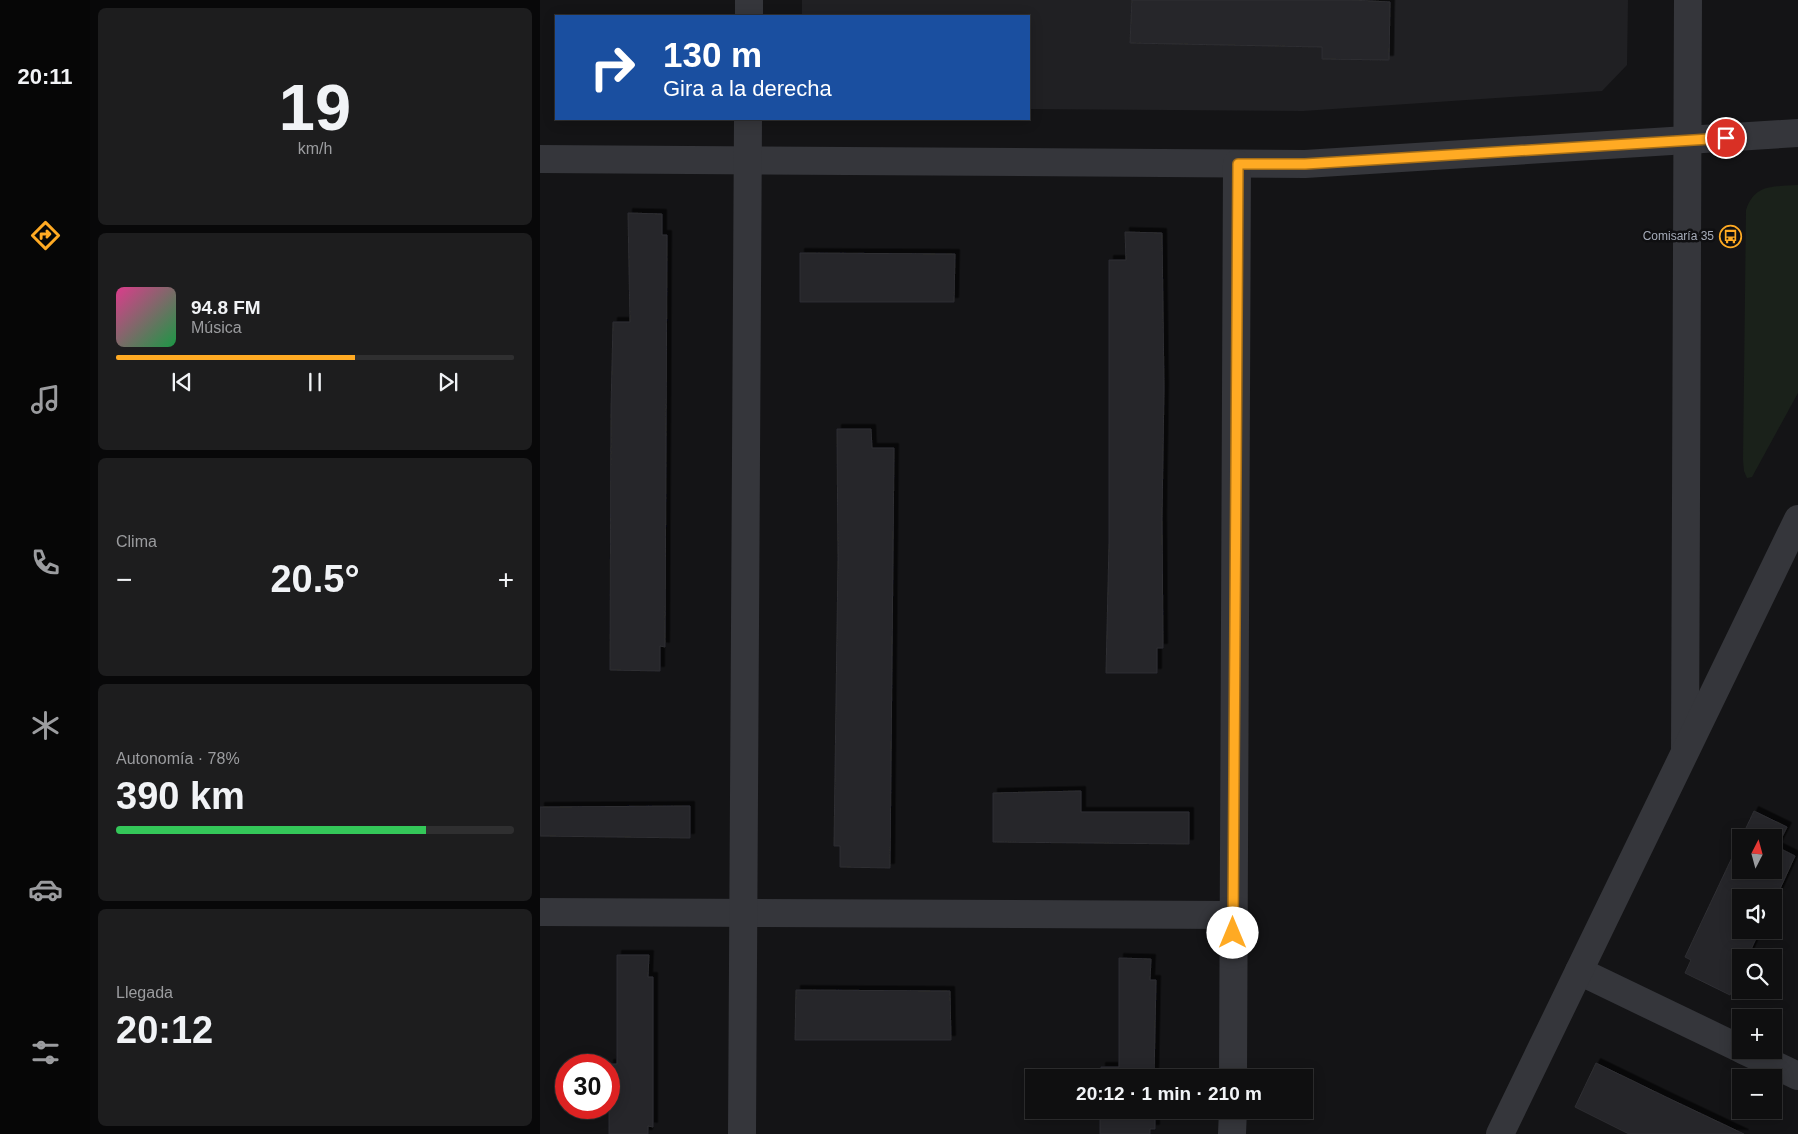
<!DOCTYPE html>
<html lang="es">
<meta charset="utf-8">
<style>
body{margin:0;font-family:Helvetica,sans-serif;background:#1d1d1e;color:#f1f3f6;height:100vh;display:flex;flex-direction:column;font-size:19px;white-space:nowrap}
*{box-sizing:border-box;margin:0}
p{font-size:16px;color:#9b9c9f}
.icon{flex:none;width:28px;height:28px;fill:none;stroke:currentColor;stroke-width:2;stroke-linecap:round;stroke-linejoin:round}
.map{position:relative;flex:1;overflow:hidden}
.details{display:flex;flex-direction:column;gap:8px;padding:8px;background:#080809;width:450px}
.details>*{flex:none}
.hud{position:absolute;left:15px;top:15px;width:475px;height:105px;border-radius:0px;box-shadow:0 2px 12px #0003,0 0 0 1px #2f2f30;background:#1a4fa0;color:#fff;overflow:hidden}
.needle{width:32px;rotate:6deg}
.buttons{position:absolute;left:1192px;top:829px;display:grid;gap:10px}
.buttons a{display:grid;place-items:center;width:50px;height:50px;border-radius:0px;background:#0f0f10;box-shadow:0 2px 12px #0003,0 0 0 1px #2f2f30;font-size:25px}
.speed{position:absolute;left:15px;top:1054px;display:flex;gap:10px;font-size:25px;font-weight:700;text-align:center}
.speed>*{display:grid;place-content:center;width:65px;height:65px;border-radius:50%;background:#0f0f10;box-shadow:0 2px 12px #0003,0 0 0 1px #2f2f30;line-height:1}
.speed .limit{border:8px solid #d22;background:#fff;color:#111}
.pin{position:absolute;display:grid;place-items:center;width:42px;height:42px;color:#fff;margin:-21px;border:2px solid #fff;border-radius:50%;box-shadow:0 1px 5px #0007}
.me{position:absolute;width:55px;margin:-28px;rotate:0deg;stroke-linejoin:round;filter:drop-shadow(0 0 4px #0008)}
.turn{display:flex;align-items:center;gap:18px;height:105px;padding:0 25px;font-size:22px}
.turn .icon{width:65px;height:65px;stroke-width:2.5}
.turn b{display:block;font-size:35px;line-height:42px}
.big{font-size:38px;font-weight:600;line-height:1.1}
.details .tile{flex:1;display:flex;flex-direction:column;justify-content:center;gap:8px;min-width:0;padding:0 18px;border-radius:8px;background:#1d1d1e}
.details .dial{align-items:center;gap:0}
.dial b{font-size:65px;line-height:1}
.song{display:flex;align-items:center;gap:15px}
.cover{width:60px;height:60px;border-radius:8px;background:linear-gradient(135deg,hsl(330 70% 55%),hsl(140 70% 35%))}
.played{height:5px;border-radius:2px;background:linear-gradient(90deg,#ffaa23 60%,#2f2f30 60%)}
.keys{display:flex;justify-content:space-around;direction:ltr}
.heat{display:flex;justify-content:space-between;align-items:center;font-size:28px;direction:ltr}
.charge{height:8px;border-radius:4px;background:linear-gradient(90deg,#34c759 78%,#2f2f30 0)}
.trip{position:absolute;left:485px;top:1069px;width:288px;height:50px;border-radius:0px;background:#0f0f10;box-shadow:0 2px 12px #0003,0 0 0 1px #2f2f30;font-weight:600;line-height:50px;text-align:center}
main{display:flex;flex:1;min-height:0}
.tabs{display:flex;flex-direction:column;width:90px;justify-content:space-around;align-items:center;background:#060606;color:#9b9c9f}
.tabs .icon{width:35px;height:35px}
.tabs .current{color:#ffaa23}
.tabs b{font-size:22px;color:#f1f3f6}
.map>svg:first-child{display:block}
</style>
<main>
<nav class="tabs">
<b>20:11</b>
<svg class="icon current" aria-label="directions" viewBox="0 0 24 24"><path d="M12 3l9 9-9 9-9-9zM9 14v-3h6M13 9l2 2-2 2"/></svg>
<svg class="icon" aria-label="music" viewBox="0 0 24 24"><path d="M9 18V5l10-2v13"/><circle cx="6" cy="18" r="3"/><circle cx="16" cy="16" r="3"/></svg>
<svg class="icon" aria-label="phone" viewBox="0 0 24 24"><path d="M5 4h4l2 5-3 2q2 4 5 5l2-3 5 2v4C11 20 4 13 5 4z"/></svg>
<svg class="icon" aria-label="climate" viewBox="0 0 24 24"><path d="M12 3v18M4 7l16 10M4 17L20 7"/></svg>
<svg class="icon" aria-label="car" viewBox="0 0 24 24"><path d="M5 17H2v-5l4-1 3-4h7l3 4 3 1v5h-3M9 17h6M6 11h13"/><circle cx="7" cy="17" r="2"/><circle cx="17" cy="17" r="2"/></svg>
<svg class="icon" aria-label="filters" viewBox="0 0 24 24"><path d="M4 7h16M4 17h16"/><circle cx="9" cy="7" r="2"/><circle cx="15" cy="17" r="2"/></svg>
</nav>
<section class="details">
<div class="tile dial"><b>19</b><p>km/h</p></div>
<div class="tile">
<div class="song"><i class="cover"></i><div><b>94.8 FM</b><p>Música</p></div></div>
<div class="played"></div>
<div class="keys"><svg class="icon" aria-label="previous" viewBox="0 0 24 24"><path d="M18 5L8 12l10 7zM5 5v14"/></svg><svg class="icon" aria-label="pause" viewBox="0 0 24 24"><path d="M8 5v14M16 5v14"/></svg><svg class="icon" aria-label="next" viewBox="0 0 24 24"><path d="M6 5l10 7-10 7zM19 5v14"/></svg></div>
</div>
<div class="tile"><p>Clima</p>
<div class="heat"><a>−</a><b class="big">20.5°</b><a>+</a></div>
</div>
<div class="tile"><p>Autonomía · 78%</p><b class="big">390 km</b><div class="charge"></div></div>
<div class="tile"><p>Llegada</p><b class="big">20:12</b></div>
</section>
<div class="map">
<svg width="1258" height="1134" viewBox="0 0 1258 1134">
<defs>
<filter id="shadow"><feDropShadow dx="4.5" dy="-4.5" stdDeviation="0" flood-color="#0009"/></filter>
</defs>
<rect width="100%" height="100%" fill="#141416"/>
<!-- built -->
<path fill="#202023" d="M 262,0 L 1088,0 L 1087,65 L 1062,91 L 763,111 L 489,109 L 489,16 L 262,16 Z"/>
<!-- green -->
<path fill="#1a211a" d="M 1258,185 L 1258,393 L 1212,477 L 1207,478 L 1204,471 L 1203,460 L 1206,210 C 1215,183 1234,187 1258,185 Z"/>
<!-- building -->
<g fill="#27272a" stroke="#2e2e32" fill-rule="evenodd" filter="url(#shadow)">
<path d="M 592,0 L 811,0 L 850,2 L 849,60 L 782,59 L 782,47 L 590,43 Z"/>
<path d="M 88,213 L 122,214 L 122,235 L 127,235 L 125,647 L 120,646 L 120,671 L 70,670 L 71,409 L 73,322 L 90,322 Z"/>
<path d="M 585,232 L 622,233 L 624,388 L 622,518 L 623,648 L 617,648 L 617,673 L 566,673 L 569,543 L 569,260 L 586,260 Z"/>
<path d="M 260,253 L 415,254 L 414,302 L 260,302 Z"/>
<path d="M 297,429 L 331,429 L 332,448 L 354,448 L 350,868 L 300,867 L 300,846 L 294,846 L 298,560 Z"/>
<path d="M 541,791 L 541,812 L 649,812 L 649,844 L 453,842 L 453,793 Z"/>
<path d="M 150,806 L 150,838 L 0,836 L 0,807 Z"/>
<path d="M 1214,811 L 1247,827 L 1237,847 L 1255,856 L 1234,902 L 1234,898 L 1201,898 L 1201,930 L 1220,930 L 1207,958 L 1201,958 L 1201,970 L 1190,995 L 1145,973 L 1151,960 L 1145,957 ZM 1201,838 L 1234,838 L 1234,870 L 1201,870 Z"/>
<path d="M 77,955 L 109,955 L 108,977 L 113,977 L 113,1127 L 108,1126 L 108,1134 L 69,1134 L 69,1064 L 77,1064 Z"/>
<path d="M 579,958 L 611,959 L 610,980 L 616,980 L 614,1078 L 561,1078 L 561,1067 L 579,1067 Z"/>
<path d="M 256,990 L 410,991 L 411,1040 L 255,1040 Z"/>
<path d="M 1056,1063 L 1128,1098 L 1204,1134 L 1089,1134 L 1035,1107 Z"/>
<path d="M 560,1110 L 615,1110 L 615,1129 L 610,1129 L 610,1134 L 560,1134 Z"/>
</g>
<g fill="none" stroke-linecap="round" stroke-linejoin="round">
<!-- minor -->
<g stroke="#35363b" stroke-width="28">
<path d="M 209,16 L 209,0"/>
<path d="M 0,159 L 765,164 L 1258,133"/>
<path d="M 1145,751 L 1148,0"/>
<path d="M 0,912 L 693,915"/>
<path d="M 1039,971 L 1201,1049"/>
<path d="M 1203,1050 L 1258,1076"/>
<path d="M 693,1078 L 697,164"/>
<path d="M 202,1134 L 208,119"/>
<path d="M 692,1134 L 693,1110"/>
<path d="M 960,1134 L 1258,519"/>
</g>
</g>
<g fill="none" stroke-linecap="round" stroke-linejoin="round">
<defs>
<path id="route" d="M 693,933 L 698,164 L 765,164 L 1186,138"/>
</defs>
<!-- route casing -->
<use href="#route" stroke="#a66e17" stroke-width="12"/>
<!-- route -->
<use href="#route" stroke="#ffaa23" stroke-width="9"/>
</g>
<!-- icons -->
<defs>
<symbol id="bus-ring" viewBox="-11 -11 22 22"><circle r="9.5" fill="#0f0f11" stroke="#ffaa23" stroke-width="1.5"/><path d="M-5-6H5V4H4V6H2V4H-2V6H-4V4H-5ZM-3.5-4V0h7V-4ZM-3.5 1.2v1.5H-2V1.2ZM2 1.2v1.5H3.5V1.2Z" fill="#ffaa23"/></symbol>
</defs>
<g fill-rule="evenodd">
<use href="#bus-ring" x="1178" y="224" width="25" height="25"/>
</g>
<g text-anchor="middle" stroke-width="5" stroke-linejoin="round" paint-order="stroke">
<!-- poi labels -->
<g font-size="12" fill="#a5abb8" stroke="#0f0f11" text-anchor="end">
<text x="1174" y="240">Comisaría 35</text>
</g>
</g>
</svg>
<div class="buttons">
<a><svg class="needle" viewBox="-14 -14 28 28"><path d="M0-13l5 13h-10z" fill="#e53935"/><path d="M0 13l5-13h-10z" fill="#9b9c9f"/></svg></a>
<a><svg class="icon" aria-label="sound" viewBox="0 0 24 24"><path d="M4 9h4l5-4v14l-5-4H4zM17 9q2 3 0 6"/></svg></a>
<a><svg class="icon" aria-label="search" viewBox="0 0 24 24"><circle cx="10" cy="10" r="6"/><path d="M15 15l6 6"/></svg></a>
<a>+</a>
<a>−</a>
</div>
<div class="speed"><div class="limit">30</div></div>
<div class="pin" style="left:1186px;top:138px;background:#d93025"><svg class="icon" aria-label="arrive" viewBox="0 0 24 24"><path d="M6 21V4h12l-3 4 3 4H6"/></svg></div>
<svg class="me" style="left:693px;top:933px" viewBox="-20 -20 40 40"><circle r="19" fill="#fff"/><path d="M0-13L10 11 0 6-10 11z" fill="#ffaa23"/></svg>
<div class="trip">20:12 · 1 min · 210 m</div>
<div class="hud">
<div class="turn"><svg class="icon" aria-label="right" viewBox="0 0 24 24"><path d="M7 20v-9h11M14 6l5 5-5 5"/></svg><div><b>130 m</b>Gira a la derecha</div></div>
</div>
</div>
</main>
